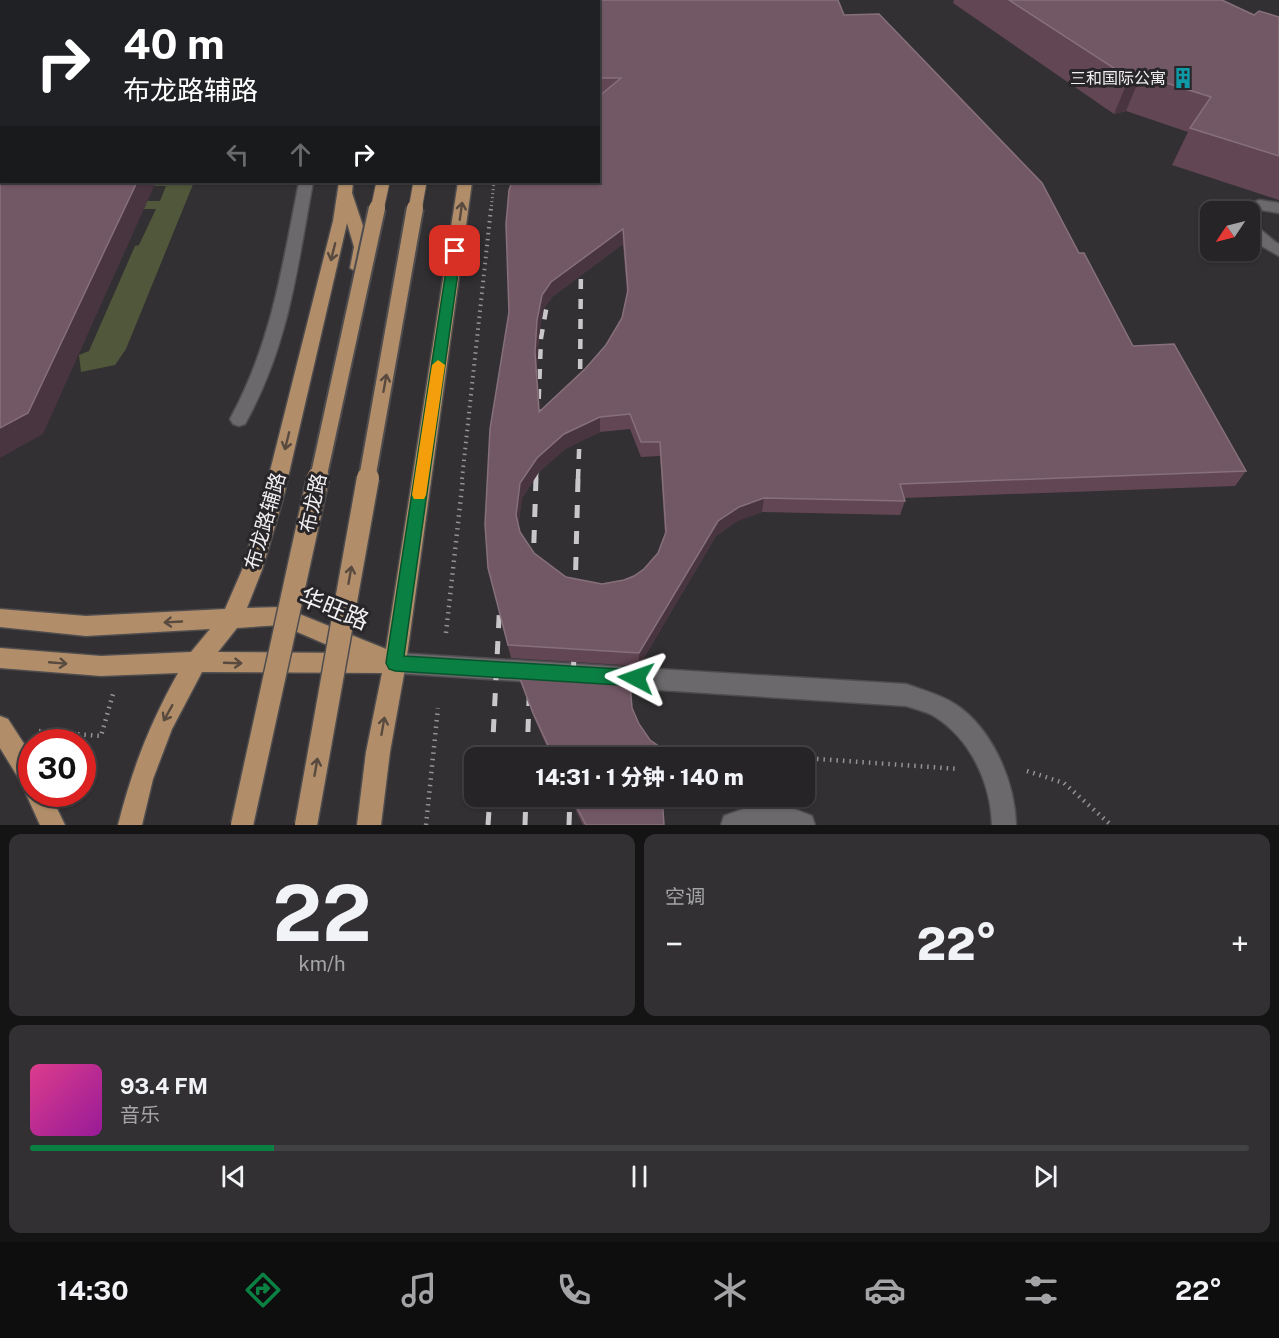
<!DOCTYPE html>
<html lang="zh">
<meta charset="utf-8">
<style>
body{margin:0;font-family:"Public Sans","Noto Sans SC",sans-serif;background:#323032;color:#f1f3f6;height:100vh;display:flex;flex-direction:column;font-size:22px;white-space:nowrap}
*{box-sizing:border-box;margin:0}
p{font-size:20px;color:#a4a4a7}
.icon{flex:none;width:33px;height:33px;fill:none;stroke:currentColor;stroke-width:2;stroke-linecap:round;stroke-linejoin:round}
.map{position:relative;height:825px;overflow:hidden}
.panel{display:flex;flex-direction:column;gap:9px;padding:9px;background:#151415;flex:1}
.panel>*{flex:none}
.guide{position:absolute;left:0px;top:0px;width:600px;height:183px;box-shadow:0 2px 4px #0004,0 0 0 2px #424143;background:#202124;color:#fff;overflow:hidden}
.needle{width:39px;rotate:235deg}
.buttons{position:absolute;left:1200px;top:201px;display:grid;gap:12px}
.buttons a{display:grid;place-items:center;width:60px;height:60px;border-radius:12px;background:#262426;box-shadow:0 2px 4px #0004,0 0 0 2px #424143;font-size:30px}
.speed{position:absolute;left:18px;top:729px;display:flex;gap:12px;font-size:30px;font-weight:700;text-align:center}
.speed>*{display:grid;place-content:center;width:78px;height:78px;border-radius:50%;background:#262426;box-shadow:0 2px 4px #0004,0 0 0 2px #424143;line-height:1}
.speed .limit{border:9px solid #d22;background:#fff;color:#111}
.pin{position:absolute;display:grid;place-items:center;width:51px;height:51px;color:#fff;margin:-26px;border-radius:12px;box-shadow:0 3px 9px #0006}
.me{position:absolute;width:66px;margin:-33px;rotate:274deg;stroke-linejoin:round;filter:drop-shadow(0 0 4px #0008)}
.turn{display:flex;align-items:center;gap:21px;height:126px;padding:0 24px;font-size:27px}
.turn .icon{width:78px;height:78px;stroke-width:2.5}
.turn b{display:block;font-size:42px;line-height:51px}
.lanes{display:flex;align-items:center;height:57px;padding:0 24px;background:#0003;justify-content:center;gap:30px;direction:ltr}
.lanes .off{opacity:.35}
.big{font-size:45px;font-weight:800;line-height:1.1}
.panel .tile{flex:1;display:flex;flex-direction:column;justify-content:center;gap:9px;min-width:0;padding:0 21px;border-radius:12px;background:#323032}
.panel .dial{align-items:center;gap:0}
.dial b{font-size:78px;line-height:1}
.song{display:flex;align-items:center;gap:18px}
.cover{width:72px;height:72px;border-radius:9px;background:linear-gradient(135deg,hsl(330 70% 55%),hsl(300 70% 35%))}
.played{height:6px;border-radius:3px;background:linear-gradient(90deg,#0b8043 20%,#424143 20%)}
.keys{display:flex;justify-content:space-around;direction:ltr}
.heat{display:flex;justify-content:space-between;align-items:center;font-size:33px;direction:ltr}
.panel .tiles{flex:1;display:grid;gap:9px;grid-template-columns:1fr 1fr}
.tile:last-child{grid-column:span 2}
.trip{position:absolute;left:464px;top:747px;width:351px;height:60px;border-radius:12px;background:#262426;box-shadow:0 2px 4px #0004,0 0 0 2px #424143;font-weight:800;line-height:60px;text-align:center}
.menu{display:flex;height:96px;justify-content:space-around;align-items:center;background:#0f0e0f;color:#a4a4a7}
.menu .icon{width:42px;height:42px}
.menu .current{color:#0b8043}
.menu b{font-size:27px;color:#f1f3f6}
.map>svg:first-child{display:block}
</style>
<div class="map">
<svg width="1279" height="825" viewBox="0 0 1279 825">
<rect width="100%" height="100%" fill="#323032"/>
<!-- green -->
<path fill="#51573b" d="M 156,182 L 194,182 L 126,349 L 115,365 L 81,372 L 79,355 L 89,351 L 135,246 L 139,245 L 156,209 L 144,209 L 147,201 L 160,201 L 166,186 L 154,186 Z"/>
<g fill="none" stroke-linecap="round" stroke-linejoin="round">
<defs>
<g id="minor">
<path d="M 299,182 L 313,182 C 297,269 289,345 245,424 L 239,426 L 233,424 L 230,419 C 272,342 282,267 299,182 Z"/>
<path d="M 1260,200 L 1279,203 L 1279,213 L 1261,210 L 1255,217 L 1250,219 L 1250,212 L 1243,212 C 1246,204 1252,202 1260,200 Z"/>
<path d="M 1250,223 C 1258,225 1270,239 1279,244 L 1279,256 L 1253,241 L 1250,238 Z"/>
<path d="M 395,653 L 906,684 C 925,691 946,696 962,709 C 995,735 1015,784 1016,825 L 992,825 C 991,783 970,737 932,715 C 924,711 915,709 906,706 L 395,673 L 387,670 L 384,663 L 387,656 Z"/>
<path d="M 768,803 C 784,804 797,810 812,816 L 815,825 L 721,825 L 724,816 L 751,806 Z"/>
</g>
<g id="major">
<path d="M 376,0 L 388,0 L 375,2 Z"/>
<rect x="415" y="0" width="12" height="2"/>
<rect x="445" y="0" width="12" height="2"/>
<rect x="482" y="0" width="12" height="2"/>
<path d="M 339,182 L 353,182 L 352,193 L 370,247 L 366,268 L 358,273 L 350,268 L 354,247 L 347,223 L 283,499 L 262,570 L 247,608 L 282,607 L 386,649 L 458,182 L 472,182 L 406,663 L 390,752 L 381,825 L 357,825 L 366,752 L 382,673 L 202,672 L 172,729 L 153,779 L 142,825 L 118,825 C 132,769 150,723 178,673 L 101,676 L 0,668 L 0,648 L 101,656 L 191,652 L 210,629 L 86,636 L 0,627 L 0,609 L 86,616 L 225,609 L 242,570 L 263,499 L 333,221 ZM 281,625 L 346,653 L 218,652 L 237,628 Z"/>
<path d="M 0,716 L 8,719 L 32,756 L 32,794 L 50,794 L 65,825 L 40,825 L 26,794 L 28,789 L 24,787 L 0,748 Z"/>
</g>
</defs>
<!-- minor casing -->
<use href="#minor" stroke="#4e4c4e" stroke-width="3"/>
<!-- major casing -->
<use href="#major" stroke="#4e4c4e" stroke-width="3"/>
<!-- path-far2 -->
<path stroke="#959395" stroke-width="3" stroke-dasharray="1 3" stroke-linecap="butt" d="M 491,210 L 494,182"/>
<!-- path-far1 -->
<path stroke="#959395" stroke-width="4" stroke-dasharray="1.5 4.5" stroke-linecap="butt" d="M 462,479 L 491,208"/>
<!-- path -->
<g stroke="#959395" stroke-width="4.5" stroke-dasharray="1.5 5" stroke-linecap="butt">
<path d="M 446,633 L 463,478"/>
<path d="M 39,731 L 101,736 L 113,694"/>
<path d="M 665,758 L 675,749 L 796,758"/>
<path d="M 804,758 L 959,769"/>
<path d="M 1027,771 L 1064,783 L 1111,825"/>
<path d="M 426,825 L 438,708"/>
</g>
<!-- minor -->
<use href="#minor" fill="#6b696b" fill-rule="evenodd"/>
<!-- major -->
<use href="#major" fill="#b18e69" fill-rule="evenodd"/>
<!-- rail-far1 -->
<g stroke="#c9c7c9" stroke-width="4.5" stroke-dasharray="10 10" stroke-linecap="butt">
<path d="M 580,389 L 581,260"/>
<path d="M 538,419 L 541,338 L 550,288"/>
<path d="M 536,479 L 537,458"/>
<path d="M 578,479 L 580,425"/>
</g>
<!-- rail -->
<g stroke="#c9c7c9" stroke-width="5" stroke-dasharray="13 13" stroke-linecap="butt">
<path d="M 533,569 L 536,478"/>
<path d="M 575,596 L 578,478"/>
<path d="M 573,695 L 574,647"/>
<path d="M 492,758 L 500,599"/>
<path d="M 527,758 L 531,644"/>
<path d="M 488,825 L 490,796"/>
<path d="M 525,825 L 526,796"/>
<path d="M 569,825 L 570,796"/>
</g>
<defs>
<g id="major-bridge-far2">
<path d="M 377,210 L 383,182"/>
<path d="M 415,210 L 420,182"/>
</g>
<g id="major-bridge-far1">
<path d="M 318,479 L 377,208"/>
<path d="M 367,479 L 415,208"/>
</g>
<g id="major-bridge">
<path d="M 242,825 L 318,478"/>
<path d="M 306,825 L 368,478"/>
</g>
</defs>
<!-- major-bridge-far2 casing -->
<use href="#major-bridge-far2" stroke="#4e4c4e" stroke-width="15" stroke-linecap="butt"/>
<!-- major-bridge-far1 casing -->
<use href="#major-bridge-far1" stroke="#4e4c4e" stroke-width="20" stroke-linecap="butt"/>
<!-- major-bridge casing -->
<use href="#major-bridge" stroke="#4e4c4e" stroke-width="25" stroke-linecap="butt"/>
<!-- major-bridge-far2 -->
<use href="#major-bridge-far2" stroke="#b18e69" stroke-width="13"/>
<!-- major-bridge-far1 -->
<use href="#major-bridge-far1" stroke="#b18e69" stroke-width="16"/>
<!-- major-bridge -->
<use href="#major-bridge" stroke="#b18e69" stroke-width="22"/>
</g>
<!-- wall -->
<g fill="#634653" fill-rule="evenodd">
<path d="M 954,0 L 1222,0 L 1254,15 L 1279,17 L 1279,200 L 1172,165 L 1188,132 L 1126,111 L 1114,114 L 953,3 Z"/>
<path d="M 598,2 L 844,15 L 1079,253 L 1133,346 L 1246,471 L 1235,486 L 904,498 L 905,501 L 900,515 L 762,512 L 737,521 L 716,536 L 639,666 L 511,658 L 488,568 L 490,429 L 604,92 L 598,92 ZM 623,244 L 627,294 L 622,318 L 606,345 L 585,369 L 540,412 L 537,367 L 539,335 L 543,310 L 552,297 ZM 630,429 L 641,457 L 660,456 L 665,535 L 658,553 L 644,569 L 634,576 L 624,580 L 602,584 L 566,577 L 534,553 L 520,532 L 518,526 L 522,498 L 539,472 L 565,449 L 600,432 Z"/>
<path d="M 519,676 L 632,708 L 639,724 L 650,740 L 676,758 L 552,758 L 535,720 L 521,683 Z"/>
<path d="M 569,796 L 663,796 L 662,798 L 664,825 L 583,825 Z"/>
</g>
<!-- shaded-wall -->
<g fill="#49353f">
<path d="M 222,0 L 237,0 L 237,2 L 221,2 Z"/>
<path d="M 1141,75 L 1126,111 L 1114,114 L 1129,78 Z"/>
<path d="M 137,182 L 156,182 L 43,434 L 0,458 L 0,428 Z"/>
<path d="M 623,229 L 623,244 L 552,297 L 543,310 L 539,335 L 537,367 L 541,427 L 535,352 L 537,320 L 542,295 L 551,282 Z"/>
<path d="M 600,417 L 600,432 L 565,449 L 539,472 L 522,498 L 518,529 L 516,515 L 520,483 L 537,458 L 564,434 Z"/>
<path d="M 764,498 L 762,512 L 737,521 L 716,536 L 639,666 L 639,653 L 718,521 L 739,507 Z"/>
</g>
<!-- building -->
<g fill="#725864" stroke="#86707a" stroke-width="1.5" fill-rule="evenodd">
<path d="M 0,0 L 222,0 L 221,2 L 2,2 L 2,182 L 137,182 L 28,413 L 0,428 Z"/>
<path d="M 522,0 L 838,0 L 844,15 L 879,14 L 1042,183 L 1079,253 L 1084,253 L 1133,346 L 1174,344 L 1246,471 L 900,484 L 905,501 L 764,498 L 739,507 L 718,521 L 639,653 L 508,645 L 488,568 L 485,524 L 490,429 L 509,312 L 506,224 L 509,190 L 512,182 L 598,182 L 598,97 L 621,78 L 598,78 L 598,2 L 522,2 ZM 623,229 L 628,290 L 622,318 L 606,345 L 585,369 L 539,412 L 535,352 L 537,320 L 542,295 L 551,282 ZM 630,414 L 641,442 L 660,442 L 666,532 L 658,553 L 644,569 L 634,576 L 624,580 L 602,584 L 566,577 L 534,553 L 520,532 L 516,515 L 520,483 L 537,458 L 564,434 L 600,417 Z"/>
<path d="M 1009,0 L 1222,0 L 1254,15 L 1259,11 L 1279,17 L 1279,156 L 1190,128 L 1211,97 L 1141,75 L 1129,78 Z"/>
<path d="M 519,676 L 630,683 L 632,708 L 639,724 L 650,740 L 676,758 L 554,758 L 533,713 Z"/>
<path d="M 571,796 L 662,796 L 664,825 L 586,825 Z"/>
</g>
<!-- one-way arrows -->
<defs><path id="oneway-shaft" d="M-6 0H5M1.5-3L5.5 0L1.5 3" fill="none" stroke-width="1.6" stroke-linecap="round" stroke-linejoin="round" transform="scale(1.5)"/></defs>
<g stroke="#584a3f">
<use href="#oneway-shaft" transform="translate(461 211) rotate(-82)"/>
<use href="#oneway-shaft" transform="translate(333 252) rotate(104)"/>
<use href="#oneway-shaft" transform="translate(385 383) rotate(-80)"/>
<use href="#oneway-shaft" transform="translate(287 441) rotate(104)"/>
<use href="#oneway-shaft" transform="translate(350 575) rotate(-80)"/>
<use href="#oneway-shaft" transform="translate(173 622) rotate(177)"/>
<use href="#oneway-shaft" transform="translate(58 663) rotate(5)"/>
<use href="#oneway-shaft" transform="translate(233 663) rotate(2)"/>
<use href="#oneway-shaft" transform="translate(168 713) rotate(119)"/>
<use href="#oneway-shaft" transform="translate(383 726) rotate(-80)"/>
<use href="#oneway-shaft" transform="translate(316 767) rotate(-80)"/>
</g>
<!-- route -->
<path fill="#0b8043" stroke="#07532c" stroke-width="1.5" d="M 455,247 L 461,251 L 404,656 L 636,670 L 642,672 L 645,678 L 642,683 L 636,686 L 395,671 L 389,669 L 386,663 L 449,251 Z"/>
<!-- slow -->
<path fill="#f59e0b" d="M 438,360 L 445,365 L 426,495 L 424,499 L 414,499 L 412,495 L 432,365 Z"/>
<!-- icons -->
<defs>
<symbol id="building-bare" viewBox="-9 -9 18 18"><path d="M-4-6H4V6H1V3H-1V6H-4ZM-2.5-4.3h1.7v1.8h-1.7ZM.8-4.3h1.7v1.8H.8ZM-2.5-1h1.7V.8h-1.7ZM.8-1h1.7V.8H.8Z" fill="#0f9aa8" stroke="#282628" stroke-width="2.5" paint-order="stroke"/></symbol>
</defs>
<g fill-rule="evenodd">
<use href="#building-bare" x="1168" y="63" width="30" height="30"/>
</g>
<g text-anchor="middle" stroke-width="6" stroke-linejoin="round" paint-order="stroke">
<!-- far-poi labels -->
<g font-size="16" fill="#f1eff1" stroke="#282628" text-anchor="end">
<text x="1166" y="84">三和国际公寓</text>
</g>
<!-- street labels -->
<g font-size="20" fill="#f1eff1" stroke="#282628">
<text transform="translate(313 503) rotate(-78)" y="7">布龙路</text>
<text transform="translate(265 521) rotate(-74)" y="7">布龙路辅路</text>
</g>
<!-- near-street labels -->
<g font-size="24" fill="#f1eff1" stroke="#282628">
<text transform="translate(334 609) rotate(22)" y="8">华旺路</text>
</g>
</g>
</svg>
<div class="buttons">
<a><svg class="needle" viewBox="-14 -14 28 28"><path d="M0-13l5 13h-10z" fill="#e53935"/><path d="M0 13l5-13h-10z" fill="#a4a4a7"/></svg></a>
</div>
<div class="speed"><div class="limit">30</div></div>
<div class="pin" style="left:455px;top:251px;background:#d93025"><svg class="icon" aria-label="arrive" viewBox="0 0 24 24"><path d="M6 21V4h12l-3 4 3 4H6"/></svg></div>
<svg class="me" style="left:636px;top:678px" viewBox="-20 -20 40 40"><path d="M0-17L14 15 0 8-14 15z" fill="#0b8043" stroke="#fff" stroke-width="4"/></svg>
<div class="trip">14:31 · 1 分钟 · 140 m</div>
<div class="guide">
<div class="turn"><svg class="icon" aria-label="right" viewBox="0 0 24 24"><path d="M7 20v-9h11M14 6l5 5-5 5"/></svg><div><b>40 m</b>布龙路辅路</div></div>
<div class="lanes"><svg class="icon off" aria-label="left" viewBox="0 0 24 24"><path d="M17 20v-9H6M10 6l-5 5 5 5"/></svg><svg class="icon off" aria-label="ahead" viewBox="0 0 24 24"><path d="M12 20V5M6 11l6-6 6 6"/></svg><svg class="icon" aria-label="right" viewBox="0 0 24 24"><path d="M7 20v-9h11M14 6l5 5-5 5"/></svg></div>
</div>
</div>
<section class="panel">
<div class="tiles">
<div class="tile dial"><b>22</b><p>km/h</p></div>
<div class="tile"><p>空调</p>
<div class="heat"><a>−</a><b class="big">22°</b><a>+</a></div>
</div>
<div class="tile">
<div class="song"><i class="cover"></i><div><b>93.4 FM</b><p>音乐</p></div></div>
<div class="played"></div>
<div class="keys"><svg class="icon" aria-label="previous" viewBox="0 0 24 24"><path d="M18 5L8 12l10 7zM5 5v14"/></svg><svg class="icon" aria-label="pause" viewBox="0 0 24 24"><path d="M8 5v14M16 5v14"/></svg><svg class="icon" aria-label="next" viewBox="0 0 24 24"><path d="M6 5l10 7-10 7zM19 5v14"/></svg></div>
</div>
</div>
</section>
<nav class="menu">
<b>14:30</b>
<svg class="icon current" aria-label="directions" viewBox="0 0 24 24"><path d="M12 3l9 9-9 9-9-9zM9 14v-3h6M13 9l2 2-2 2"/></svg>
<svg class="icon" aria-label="music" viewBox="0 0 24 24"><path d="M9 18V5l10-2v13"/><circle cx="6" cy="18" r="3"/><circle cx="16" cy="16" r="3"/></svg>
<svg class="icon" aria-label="phone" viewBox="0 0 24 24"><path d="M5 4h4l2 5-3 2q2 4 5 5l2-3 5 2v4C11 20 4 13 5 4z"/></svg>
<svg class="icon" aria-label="climate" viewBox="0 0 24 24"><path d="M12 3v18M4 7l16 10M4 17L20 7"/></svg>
<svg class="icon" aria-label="car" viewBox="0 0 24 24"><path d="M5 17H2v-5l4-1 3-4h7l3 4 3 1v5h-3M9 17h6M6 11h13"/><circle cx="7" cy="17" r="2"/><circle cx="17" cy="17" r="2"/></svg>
<svg class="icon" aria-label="filters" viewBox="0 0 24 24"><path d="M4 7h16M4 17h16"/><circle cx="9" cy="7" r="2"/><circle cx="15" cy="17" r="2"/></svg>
<b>22°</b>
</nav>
